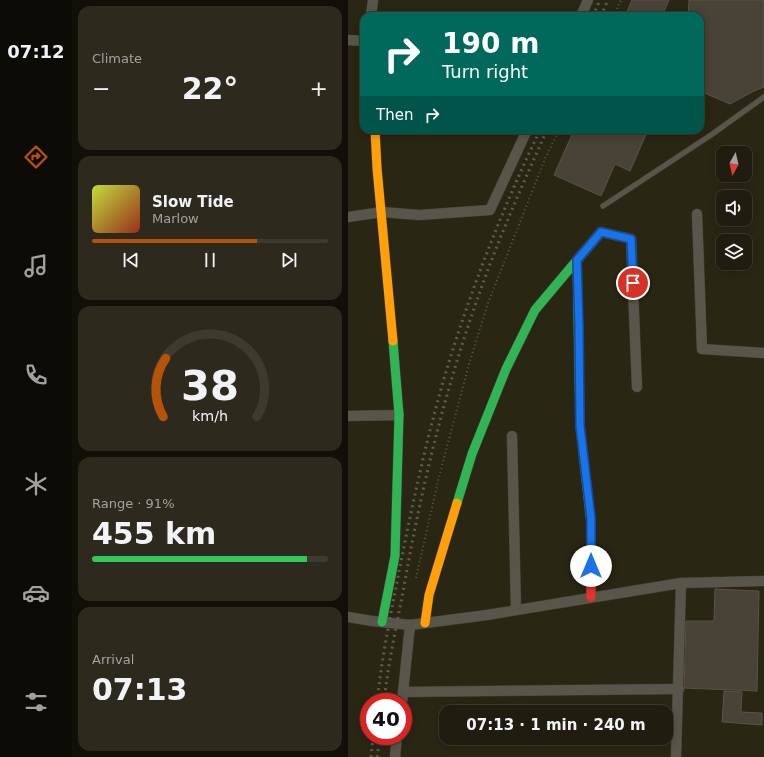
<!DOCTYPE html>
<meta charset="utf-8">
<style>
body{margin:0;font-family:"DejaVu Sans",sans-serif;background:#2d291d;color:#f1f3f6;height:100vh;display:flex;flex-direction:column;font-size:15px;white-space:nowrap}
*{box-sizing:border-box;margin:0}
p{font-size:13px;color:#a2a19e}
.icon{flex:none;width:22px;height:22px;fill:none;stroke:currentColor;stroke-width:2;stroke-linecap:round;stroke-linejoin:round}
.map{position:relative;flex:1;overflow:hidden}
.side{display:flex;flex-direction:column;gap:6px;padding:6px;background:#120f08;width:276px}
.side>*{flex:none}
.banner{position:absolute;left:12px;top:12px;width:344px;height:122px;border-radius:12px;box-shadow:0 2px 10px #0003,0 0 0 1px #3d3a2f;background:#00695c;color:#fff;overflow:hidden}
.needle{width:26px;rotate:188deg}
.buttons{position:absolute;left:368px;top:146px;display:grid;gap:8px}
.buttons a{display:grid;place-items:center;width:36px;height:36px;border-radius:8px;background:#201c0f;box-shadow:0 2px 10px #0003,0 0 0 1px #3d3a2f;font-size:20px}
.speed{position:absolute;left:12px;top:693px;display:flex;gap:8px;font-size:20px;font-weight:700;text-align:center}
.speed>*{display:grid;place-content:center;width:52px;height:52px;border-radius:50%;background:#201c0f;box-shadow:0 2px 10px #0003,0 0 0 1px #3d3a2f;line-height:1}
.speed .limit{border:6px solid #d22;background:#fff;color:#111}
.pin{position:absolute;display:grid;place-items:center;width:34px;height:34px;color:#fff;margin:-17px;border:2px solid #fff;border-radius:50%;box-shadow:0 1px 4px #0007}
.me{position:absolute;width:44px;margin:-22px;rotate:0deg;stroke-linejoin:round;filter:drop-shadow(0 0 3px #0008)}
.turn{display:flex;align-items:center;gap:14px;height:84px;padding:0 16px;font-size:18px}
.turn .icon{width:52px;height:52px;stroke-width:2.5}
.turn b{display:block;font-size:28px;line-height:34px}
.then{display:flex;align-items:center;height:38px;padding:0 16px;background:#0003;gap:8px;font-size:15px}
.big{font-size:30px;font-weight:700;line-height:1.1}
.side .card{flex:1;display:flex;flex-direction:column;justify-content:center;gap:6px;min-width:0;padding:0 14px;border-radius:12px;background:#2d291d}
.side .dial{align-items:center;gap:0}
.dial svg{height:104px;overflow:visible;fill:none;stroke:#3d3a2f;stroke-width:7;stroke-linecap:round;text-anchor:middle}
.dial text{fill:#f1f3f6;stroke:none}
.song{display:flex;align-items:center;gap:12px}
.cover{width:48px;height:48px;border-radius:6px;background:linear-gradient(135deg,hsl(70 70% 55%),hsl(10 70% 35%))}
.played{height:4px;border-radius:2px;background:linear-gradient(90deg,#b45309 70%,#3d3a2f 70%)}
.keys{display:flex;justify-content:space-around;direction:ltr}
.heat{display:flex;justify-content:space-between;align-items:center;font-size:22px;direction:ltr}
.charge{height:6px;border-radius:3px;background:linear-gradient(90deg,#34c759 91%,#3d3a2f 0)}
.trip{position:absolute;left:91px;top:705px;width:234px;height:40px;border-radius:12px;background:#201c0f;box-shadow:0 2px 10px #0003,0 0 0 1px #3d3a2f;font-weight:700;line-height:40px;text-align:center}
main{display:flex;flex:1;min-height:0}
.menu{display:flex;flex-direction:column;width:72px;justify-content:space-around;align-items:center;background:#0d0b06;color:#a2a19e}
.menu .icon{width:28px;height:28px}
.menu .on{color:#b45309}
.menu b{font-size:18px;color:#f1f3f6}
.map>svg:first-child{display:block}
</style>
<main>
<nav class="menu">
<b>07:12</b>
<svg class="icon on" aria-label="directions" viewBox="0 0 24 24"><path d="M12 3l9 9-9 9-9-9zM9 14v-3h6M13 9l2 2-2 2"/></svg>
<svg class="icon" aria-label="music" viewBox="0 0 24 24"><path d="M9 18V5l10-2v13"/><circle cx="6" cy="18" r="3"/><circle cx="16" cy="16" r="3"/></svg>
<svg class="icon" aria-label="phone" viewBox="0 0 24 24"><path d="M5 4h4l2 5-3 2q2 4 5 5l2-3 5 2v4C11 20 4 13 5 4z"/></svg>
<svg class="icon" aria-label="climate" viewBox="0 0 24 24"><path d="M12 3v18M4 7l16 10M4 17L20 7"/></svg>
<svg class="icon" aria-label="car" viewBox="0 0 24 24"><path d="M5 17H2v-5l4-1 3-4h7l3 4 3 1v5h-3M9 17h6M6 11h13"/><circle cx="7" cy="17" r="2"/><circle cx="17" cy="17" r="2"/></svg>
<svg class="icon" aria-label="filters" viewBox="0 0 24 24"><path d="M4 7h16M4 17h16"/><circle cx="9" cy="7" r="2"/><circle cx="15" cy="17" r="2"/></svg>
</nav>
<section class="side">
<div class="card"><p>Climate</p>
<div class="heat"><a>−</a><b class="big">22°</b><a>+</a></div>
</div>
<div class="card">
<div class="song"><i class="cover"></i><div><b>Slow Tide</b><p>Marlow</p></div></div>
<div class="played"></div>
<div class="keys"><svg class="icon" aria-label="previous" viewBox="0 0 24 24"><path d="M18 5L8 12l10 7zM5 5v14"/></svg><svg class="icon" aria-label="pause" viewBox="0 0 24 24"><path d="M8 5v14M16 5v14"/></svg><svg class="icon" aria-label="next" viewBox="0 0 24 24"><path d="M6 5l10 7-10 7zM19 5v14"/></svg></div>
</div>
<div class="card dial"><svg viewBox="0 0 100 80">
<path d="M14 69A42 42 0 1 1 86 69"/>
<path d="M14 69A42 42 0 0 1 16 24" stroke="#b45309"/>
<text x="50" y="56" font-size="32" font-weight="700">38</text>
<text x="50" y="72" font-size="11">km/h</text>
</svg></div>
<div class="card"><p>Range · 91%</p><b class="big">455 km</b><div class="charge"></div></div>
<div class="card"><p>Arrival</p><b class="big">07:13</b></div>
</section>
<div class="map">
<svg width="416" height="757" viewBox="0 0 416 757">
<rect width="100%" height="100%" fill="#2a2614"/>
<!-- building -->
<g fill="#494236" stroke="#595246">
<path d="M 284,0 L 321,0 L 314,16 L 277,16 Z"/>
<path d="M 341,0 L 416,0 L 416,87 L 406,91 L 382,104 L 354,92 L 352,61 L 352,16 L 340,16 Z"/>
<path d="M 226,130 L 300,130 L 282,171 L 267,164 L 253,196 L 206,175 Z"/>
<path d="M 367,589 L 411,591 L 409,691 L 336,688 L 338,621 L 366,621 Z"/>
<path d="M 376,691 L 394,692 L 393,712 L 414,713 L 414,725 L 374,722 Z"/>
</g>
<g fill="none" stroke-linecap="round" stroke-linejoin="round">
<defs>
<path id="lane" d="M 255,206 L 363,135 L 416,97"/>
<g id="street">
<path d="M 23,16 L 25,0"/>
<path d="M 233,16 L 240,0"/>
<path d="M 0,40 L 16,41"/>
<path d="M 349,214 L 354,349 L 416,353"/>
<path d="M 0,217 L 34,212 L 71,215 L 142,210 L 179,130"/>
<path d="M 229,260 L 253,232 L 283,239 L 289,387"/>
<path d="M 0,416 L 51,415"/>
<path d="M 164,436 L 168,610"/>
<path d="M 0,617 L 24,621 L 62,625 L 139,615 L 333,583 L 416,581"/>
<path d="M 55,692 L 331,689"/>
<path d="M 54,702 L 62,625"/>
<path d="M 47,757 L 49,736"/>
<path d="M 328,757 L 333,583"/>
</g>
<g id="fast">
<path d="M 109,503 L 124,454 L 158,369 L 187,310 L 229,260 L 232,426 L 243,523"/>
<path d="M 34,622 L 47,556 L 51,415 L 45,341"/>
</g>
<g id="slow">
<path d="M 27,130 L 29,168 L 45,341"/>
<path d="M 77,623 L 81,595 L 109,503"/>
</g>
<path id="jam" d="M 243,523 L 243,597"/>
</defs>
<!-- lane casing -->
<use href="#lane" stroke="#444033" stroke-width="6"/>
<!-- street casing -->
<use href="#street" stroke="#444033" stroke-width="11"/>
<!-- fast casing -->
<use href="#fast" stroke="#444033" stroke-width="10"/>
<!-- slow casing -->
<use href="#slow" stroke="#444033" stroke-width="10"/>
<!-- jam casing -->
<use href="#jam" stroke="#444033" stroke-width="10"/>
<!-- path -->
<g stroke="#5c5a4f" stroke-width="2" stroke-dasharray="1 3" stroke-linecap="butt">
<path d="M 265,16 L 273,0"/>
<path d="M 68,578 L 91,477 L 121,364 L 140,303 L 197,159 L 211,130"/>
</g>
<!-- lane -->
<use href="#lane" stroke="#58564a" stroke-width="5"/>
<!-- street -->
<use href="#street" stroke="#58564a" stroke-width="10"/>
<!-- fast -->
<use href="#fast" stroke="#30b455" stroke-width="9"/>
<!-- slow -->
<use href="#slow" stroke="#ff9f0a" stroke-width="9"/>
<!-- jam -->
<use href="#jam" stroke="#e5322d" stroke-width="9"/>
<!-- rail -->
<g stroke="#5e5c50" stroke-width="3" stroke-dasharray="2 4" stroke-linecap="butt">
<path d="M 245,16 L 252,0"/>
<path d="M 253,16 L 260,0"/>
<path d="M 29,702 C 33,665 40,628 47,592 C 63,510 80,428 105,349 C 129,274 158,201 192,130"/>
<path d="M 36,702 C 40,665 48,628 55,592 C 73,488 98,385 134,286 C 153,233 176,181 199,130"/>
<path d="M 23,757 L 25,736"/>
<path d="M 29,757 L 32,736"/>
</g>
</g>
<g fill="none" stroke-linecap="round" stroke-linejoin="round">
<defs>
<path id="route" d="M 243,566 L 243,518 L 232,426 L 231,327 L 229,260 L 253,232 L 283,239 L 285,283"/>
</defs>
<!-- route casing -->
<use href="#route" stroke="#114b97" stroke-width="10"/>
<!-- route -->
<use href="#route" stroke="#1a73e8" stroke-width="7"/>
</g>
</svg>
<div class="buttons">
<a><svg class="needle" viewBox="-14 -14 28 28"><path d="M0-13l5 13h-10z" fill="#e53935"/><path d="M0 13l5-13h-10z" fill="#a2a19e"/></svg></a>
<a><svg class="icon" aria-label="sound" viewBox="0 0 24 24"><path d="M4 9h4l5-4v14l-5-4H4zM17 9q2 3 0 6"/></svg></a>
<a><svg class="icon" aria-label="layers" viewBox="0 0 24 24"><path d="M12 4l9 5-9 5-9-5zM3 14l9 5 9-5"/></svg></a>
</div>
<div class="speed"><div class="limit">40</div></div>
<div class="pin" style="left:285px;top:283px;background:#d93025"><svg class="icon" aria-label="arrive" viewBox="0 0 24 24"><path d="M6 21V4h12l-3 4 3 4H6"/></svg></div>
<svg class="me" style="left:243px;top:566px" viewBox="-20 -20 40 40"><circle r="19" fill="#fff"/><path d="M0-13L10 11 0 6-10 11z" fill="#1a73e8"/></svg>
<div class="trip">07:13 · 1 min · 240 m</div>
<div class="banner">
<div class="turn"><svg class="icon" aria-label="right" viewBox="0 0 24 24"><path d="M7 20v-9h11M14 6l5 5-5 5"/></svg><div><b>190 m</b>Turn right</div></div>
<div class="then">Then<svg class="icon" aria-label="right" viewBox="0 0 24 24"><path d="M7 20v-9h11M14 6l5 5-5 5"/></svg></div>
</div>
</div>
</main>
